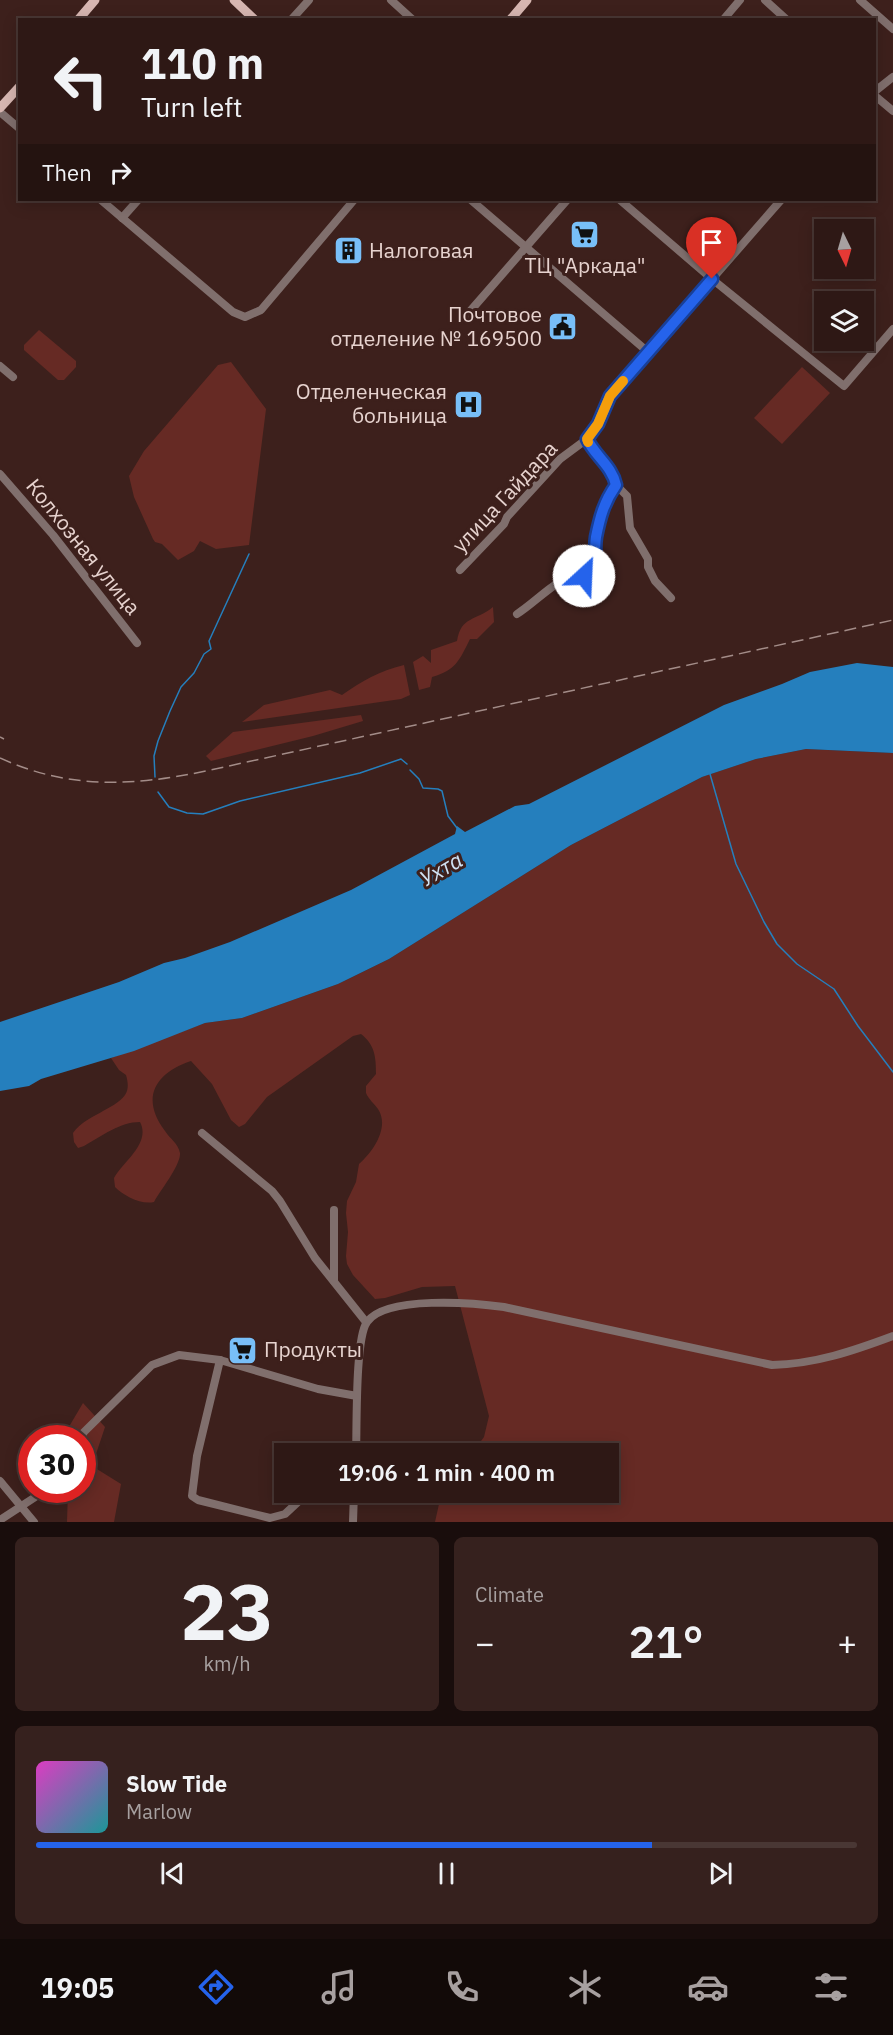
<!DOCTYPE html>
<meta charset="utf-8">
<style>
body{margin:0;font-family:"IBM Plex Sans",sans-serif;background:#36211e;color:#f1f3f6;height:100vh;display:flex;flex-direction:column;font-size:22px;white-space:nowrap}
*{box-sizing:border-box;margin:0}
p{font-size:20px;color:#a7a0a0}
.icon{flex:none;width:33px;height:33px;fill:none;stroke:currentColor;stroke-width:2;stroke-linecap:round;stroke-linejoin:round}
.map{position:relative;height:1522px;overflow:hidden}
.side{display:flex;flex-direction:column;gap:15px;padding:15px;background:#190d0c;flex:1}
.side>*{flex:none}
.guide{position:absolute;left:18px;top:18px;width:858px;height:183px;border-radius:0px;box-shadow:0 3px 15px #0003,0 0 0 2px #493734;background:#2e1815;color:#f1f3f6;overflow:hidden}
.needle{width:39px;rotate:175deg}
.buttons{position:absolute;left:814px;top:219px;display:grid;gap:12px}
.buttons a{display:grid;place-items:center;width:60px;height:60px;border-radius:0px;background:#2e1815;box-shadow:0 3px 15px #0003,0 0 0 2px #493734;font-size:30px}
.speed{position:absolute;left:18px;top:1425px;display:flex;gap:12px;font-size:30px;font-weight:700;text-align:center}
.speed>*{display:grid;place-content:center;width:78px;height:78px;border-radius:50%;background:#2e1815;box-shadow:0 3px 15px #0003,0 0 0 2px #493734;line-height:1}
.speed .limit{border:9px solid #d22;background:#fff;color:#111}
.pin{position:absolute;display:grid;place-items:center;width:51px;height:51px;color:#fff;margin:-62px -26px;border-radius:50% 50% 50% 0;rotate:-45deg;box-shadow:0 0 6px #0007}
.pin .icon{rotate:45deg}
.me{position:absolute;width:66px;margin:-33px;rotate:25deg;stroke-linejoin:round;filter:drop-shadow(0 0 4px #0008)}
.turn{display:flex;align-items:center;gap:21px;height:126px;padding:0 24px;font-size:27px}
.turn .icon{width:78px;height:78px;stroke-width:2.5}
.turn b{display:block;font-size:42px;line-height:51px}
.then{display:flex;align-items:center;height:57px;padding:0 24px;background:#0003;gap:12px;font-size:22px}
.big{font-size:45px;font-weight:600;line-height:1.1}
.side .card{flex:1;display:flex;flex-direction:column;justify-content:center;gap:9px;min-width:0;padding:0 21px;border-radius:9px;background:#36211e}
.side .dial{align-items:center;gap:0}
.dial b{font-size:78px;line-height:1}
.song{display:flex;align-items:center;gap:18px}
.cover{width:72px;height:72px;border-radius:9px;background:linear-gradient(135deg,hsl(310 70% 55%),hsl(180 70% 35%))}
.played{height:6px;border-radius:3px;background:linear-gradient(90deg,#2563eb 75%,#493734 75%)}
.keys{display:flex;justify-content:space-around;direction:ltr}
.heat{display:flex;justify-content:space-between;align-items:center;font-size:33px;direction:ltr}
.side .tiles{flex:1;display:grid;gap:15px;grid-template-columns:1fr 1fr}
.card:last-child{grid-column:span 2}
.trip{position:absolute;left:274px;top:1443px;width:345px;height:60px;border-radius:0px;background:#2e1815;box-shadow:0 3px 15px #0003,0 0 0 2px #493734;font-weight:600;line-height:60px;text-align:center}
.menu{display:flex;height:96px;justify-content:space-around;align-items:center;background:#120a08;color:#a7a0a0}
.menu .icon{width:42px;height:42px}
.menu .active{color:#2563eb}
.menu b{font-size:27px;color:#f1f3f6}
.map>svg:first-child{display:block}
</style>
<div class="map">
<svg width="893" height="1522" viewBox="0 0 893 1522">
<rect width="100%" height="100%" fill="#3d201c"/>
<!-- green -->
<g fill="#662a24">
<path d="M 39,330 L 76,361 L 76,367 L 64,380 L 58,380 L 24,350 L 24,345 Z"/>
<path d="M 231,362 L 266,409 L 249,545 L 216,549 L 200,541 L 194,551 L 178,560 L 162,544 L 155,542 L 153,539 L 134,497 L 129,476 L 144,451 L 218,365 Z"/>
<path d="M 802,367 L 830,393 L 782,444 L 754,418 Z"/>
<path d="M 493,607 L 494,622 L 477,639 L 470,639 C 459,661 456,670 432,677 L 430,687 L 419,690 L 413,662 L 423,656 L 431,663 L 431,650 L 457,641 C 461,616 476,621 493,607 Z"/>
<path d="M 404,665 L 410,695 L 401,699 L 242,722 L 264,705 L 330,690 L 342,695 C 362,681 379,671 404,665 Z"/>
<path d="M 361,715 L 363,721 L 313,736 L 211,761 L 206,756 L 233,732 Z"/>
<path d="M 806,749 L 893,753 L 893,1522 L 435,1522 L 439,1504 L 445,1493 L 609,1492 L 609,1454 L 472,1453 L 484,1437 L 489,1416 L 455,1286 L 422,1287 L 385,1298 L 375,1299 L 353,1275 L 347,1264 L 346,1256 L 348,1232 L 346,1213 L 347,1201 L 356,1182 L 359,1164 C 373,1152 390,1127 378,1109 C 374,1103 369,1100 366,1093 L 366,1086 L 376,1074 C 376,1057 375,1045 361,1034 L 353,1036 L 267,1097 L 245,1124 L 239,1127 L 231,1120 L 212,1084 L 191,1061 C 155,1073 140,1098 165,1131 C 170,1139 178,1143 180,1153 C 181,1165 160,1191 154,1202 C 141,1205 124,1196 115,1187 L 114,1178 C 124,1161 151,1143 140,1122 C 120,1122 102,1136 84,1146 L 78,1148 L 74,1142 L 73,1133 C 86,1115 114,1110 125,1095 C 129,1089 128,1082 126,1075 L 119,1070 L 111,1058 L 205,1023 L 242,1018 L 338,984 L 389,959 L 571,845 L 702,777 L 756,759 Z"/>
<path d="M 83,1403 L 105,1427 L 92,1466 L 121,1484 L 114,1522 L 67,1522 L 68,1490 L 82,1490 L 82,1438 L 69,1438 L 70,1425 Z"/>
</g>
<!-- water -->
<path fill="#257fbd" d="M 857,663 L 893,667 L 893,753 L 806,749 L 756,759 L 702,777 L 571,845 L 389,959 L 338,984 L 242,1018 L 205,1023 L 134,1051 L 41,1079 L 29,1086 L 0,1091 L 0,1022 L 119,982 L 164,963 L 185,958 L 230,942 L 351,890 L 455,834 L 457,826 L 465,832 L 515,806 L 529,804 L 724,705 L 782,684 L 810,672 Z"/>
<g fill="none" stroke-linecap="round" stroke-linejoin="round">
<!-- stream -->
<g stroke="#257fbd" stroke-width="1.5">
<path d="M 410,770 L 419,779 L 423,788 L 438,789 L 442,791 L 448,816 L 457,828"/>
<path d="M 710,774 L 736,864 L 764,922 L 777,944 L 797,964 L 834,989 L 858,1026 L 893,1072"/>
<path d="M 155,777 L 154,756 L 158,741 L 170,711 L 181,687 L 194,673 L 204,654 L 211,649 L 209,641 L 249,554"/>
<path d="M 158,792 L 169,807 L 187,813 L 203,814 L 240,801 L 360,773 L 401,759 L 407,764"/>
</g>
<!-- minor -->
<g stroke="#806f6d" stroke-width="8">
<path d="M 391,0 L 413,20"/>
<path d="M 765,0 L 787,20"/>
<path d="M 860,0 L 893,29"/>
<path d="M 291,20 L 309,0"/>
<path d="M 723,20 L 740,0"/>
<path d="M 874,92 L 893,77"/>
<path d="M 874,95 L 893,111"/>
<path d="M 0,112 L 20,129"/>
<path d="M 101,200 L 233,312 L 245,317 L 261,310 L 354,200"/>
<path d="M 471,200 L 648,352"/>
<path d="M 620,200 L 712,279 L 844,386 L 893,329"/>
<path d="M 122,218 L 138,200"/>
<path d="M 465,317 L 567,200"/>
<path d="M 0,366 L 13,377"/>
<path d="M 587,439 L 591,449 L 614,476 L 616,485 L 627,496 L 630,528 L 648,559 L 648,567 L 655,581 L 671,598"/>
<path d="M 0,474 L 53,535 L 137,643"/>
<path d="M 460,570 L 504,524 L 507,517 L 560,459 L 587,439 L 598,424 L 610,396 L 781,200"/>
<path d="M 517,614 C 531,605 545,591 558,583 C 567,578 582,580 588,572 C 599,559 594,551 597,537 C 601,516 604,502 616,485"/>
<path d="M 202,1133 L 272,1191 L 280,1201 L 315,1258 L 366,1322"/>
<path d="M 334,1210 L 334,1281"/>
<path d="M 220,1360 L 197,1456 L 192,1496 L 198,1500 L 270,1518 L 285,1514 L 300,1500 L 321,1501 L 331,1492"/>
<path d="M 80,1438 L 84,1432 L 152,1365 L 179,1355 L 220,1360 L 318,1389 L 357,1396"/>
<path d="M 356,1454 C 357,1429 355,1338 367,1322 C 386,1295 475,1303 504,1307 L 772,1365 C 815,1364 853,1351 893,1336"/>
<path d="M 0,1481 L 34,1522"/>
<path d="M 0,1520 L 46,1490"/>
<path d="M 353,1522 L 354,1492"/>
</g>
<!-- major -->
<g stroke="#d7b6b1" stroke-width="9">
<path d="M 234,0 L 255,20"/>
<path d="M 78,20 L 95,0"/>
<path d="M 510,20 L 527,0"/>
<path d="M 0,108 L 20,86"/>
</g>
<!-- rail -->
<g stroke="#a38c88" stroke-width="1.5" stroke-dasharray="12 6" stroke-linecap="butt">
<path d="M 0,737 L 4,739"/>
<path d="M 0,758 C 70,790 133,786 206,771 L 893,620"/>
</g>
</g>
<g fill="none" stroke-linecap="round" stroke-linejoin="round">
<defs>
<path id="route" d="M 584,576 C 601,559 593,556 596,537 C 600,517 604,502 616,485 C 612,466 595,456 587,439 L 598,424 L 610,396 L 712,279"/>
</defs>
<!-- route casing -->
<use href="#route" stroke="#184099" stroke-width="15"/>
<!-- route -->
<use href="#route" stroke="#2563eb" stroke-width="10"/>
<!-- slow -->
<path stroke="#f59e0b" stroke-width="10" d="M 588,442 L 587,439 L 598,424 L 610,396 L 623,381"/>
</g>
<!-- icons -->
<defs>
<symbol id="supermarket-square" viewBox="-11 -11 22 22"><rect x="-9" y="-9" width="18" height="18" rx="4" fill="#78bff8" stroke="#3d201c"/><path d="M-6-5.5h2.5l.6 2H6L4.5 2H-2.5L-4.4-4H-6ZM-1.5 3.2a1.3 1.3 0 1 0 .1 0ZM3 3.2a1.3 1.3 0 1 0 .1 0Z" fill="#111"/></symbol>
<symbol id="building-square" viewBox="-11 -11 22 22"><rect x="-9" y="-9" width="18" height="18" rx="4" fill="#78bff8" stroke="#3d201c"/><path d="M-4-6H4V6H1V3H-1V6H-4ZM-2.5-4.3h1.7v1.8h-1.7ZM.8-4.3h1.7v1.8H.8ZM-2.5-1h1.7V.8h-1.7ZM.8-1h1.7V.8H.8Z" fill="#111"/></symbol>
<symbol id="civic-square" viewBox="-11 -11 22 22"><rect x="-9" y="-9" width="18" height="18" rx="4" fill="#78bff8" stroke="#3d201c"/><path d="M-.6-6.5H3V-4.5H.6V-3L4-1V1h2V6H-6V1h2V-1L-.6-3ZM-1.2 2.5V6h2.4V2.5Z" fill="#111"/></symbol>
<symbol id="hospital-square" viewBox="-11 -11 22 22"><rect x="-9" y="-9" width="18" height="18" rx="4" fill="#78bff8" stroke="#3d201c"/><path d="M-5-5h3v3.5h4V-5h3V5h-3V1.5h-4V5h-3Z" fill="#111"/></symbol>
</defs>
<g fill-rule="evenodd">
<use href="#supermarket-square" x="568" y="218" width="33" height="33"/>
<use href="#building-square" x="332" y="234" width="33" height="33"/>
<use href="#civic-square" x="546" y="310" width="33" height="33"/>
<use href="#hospital-square" x="452" y="388" width="33" height="33"/>
<use href="#supermarket-square" x="226" y="1334" width="33" height="33"/>
</g>
<g text-anchor="middle" stroke-width="6" stroke-linejoin="round" paint-order="stroke">
<!-- poi labels -->
<g font-size="21" fill="#e7d3cf" stroke="#3d201c" text-anchor="start">
<text x="369" y="258">Налоговая</text>
<text x="585" y="273" text-anchor="middle">ТЦ "Аркада"</text>
<text x="542" y="322" text-anchor="end">Почтовое<tspan x="542" dy="24">отделение № 169500</tspan></text>
<text x="447" y="399" text-anchor="end">Отделенческая<tspan x="447" dy="24">больница</tspan></text>
<text x="264" y="1357">Продукты</text>
</g>
<!-- street labels -->
<g font-size="21" fill="#e7d3cf" stroke="#3d201c">
<text transform="translate(505 497) rotate(-47)" y="7">улица Гайдара</text>
<text transform="translate(83 547) rotate(51)" y="7">Колхозная улица</text>
</g>
<!-- water labels -->
<g font-size="22" font-style="italic" fill="#cfe2f3" stroke="#3d201c">
<text transform="translate(441 869) rotate(-30)" y="8">Ухта</text>
</g>
</g>
</svg>
<div class="buttons">
<a><svg class="needle" viewBox="-14 -14 28 28"><path d="M0-13l5 13h-10z" fill="#e53935"/><path d="M0 13l5-13h-10z" fill="#a7a0a0"/></svg></a>
<a><svg class="icon" aria-label="layers" viewBox="0 0 24 24"><path d="M12 4l9 5-9 5-9-5zM3 14l9 5 9-5"/></svg></a>
</div>
<div class="speed"><div class="limit">30</div></div>
<div class="pin" style="left:712px;top:279px;background:#d93025"><svg class="icon" aria-label="arrive" viewBox="0 0 24 24"><path d="M6 21V4h12l-3 4 3 4H6"/></svg></div>
<svg class="me" style="left:584px;top:576px" viewBox="-20 -20 40 40"><circle r="19" fill="#fff"/><path d="M0-13L10 11 0 6-10 11z" fill="#2563eb"/></svg>
<div class="trip">19:06 · 1 min · 400 m</div>
<div class="guide">
<div class="turn"><svg class="icon" aria-label="left" viewBox="0 0 24 24"><path d="M17 20v-9H6M10 6l-5 5 5 5"/></svg><div><b>110 m</b>Turn left</div></div>
<div class="then">Then<svg class="icon" aria-label="right" viewBox="0 0 24 24"><path d="M7 20v-9h11M14 6l5 5-5 5"/></svg></div>
</div>
</div>
<section class="side">
<div class="tiles">
<div class="card dial"><b>23</b><p>km/h</p></div>
<div class="card"><p>Climate</p>
<div class="heat"><a>−</a><b class="big">21°</b><a>+</a></div>
</div>
<div class="card">
<div class="song"><i class="cover"></i><div><b>Slow Tide</b><p>Marlow</p></div></div>
<div class="played"></div>
<div class="keys"><svg class="icon" aria-label="previous" viewBox="0 0 24 24"><path d="M18 5L8 12l10 7zM5 5v14"/></svg><svg class="icon" aria-label="pause" viewBox="0 0 24 24"><path d="M8 5v14M16 5v14"/></svg><svg class="icon" aria-label="next" viewBox="0 0 24 24"><path d="M6 5l10 7-10 7zM19 5v14"/></svg></div>
</div>
</div>
</section>
<nav class="menu">
<b>19:05</b>
<svg class="icon active" aria-label="directions" viewBox="0 0 24 24"><path d="M12 3l9 9-9 9-9-9zM9 14v-3h6M13 9l2 2-2 2"/></svg>
<svg class="icon" aria-label="music" viewBox="0 0 24 24"><path d="M9 18V5l10-2v13"/><circle cx="6" cy="18" r="3"/><circle cx="16" cy="16" r="3"/></svg>
<svg class="icon" aria-label="phone" viewBox="0 0 24 24"><path d="M5 4h4l2 5-3 2q2 4 5 5l2-3 5 2v4C11 20 4 13 5 4z"/></svg>
<svg class="icon" aria-label="climate" viewBox="0 0 24 24"><path d="M12 3v18M4 7l16 10M4 17L20 7"/></svg>
<svg class="icon" aria-label="car" viewBox="0 0 24 24"><path d="M5 17H2v-5l4-1 3-4h7l3 4 3 1v5h-3M9 17h6M6 11h13"/><circle cx="7" cy="17" r="2"/><circle cx="17" cy="17" r="2"/></svg>
<svg class="icon" aria-label="filters" viewBox="0 0 24 24"><path d="M4 7h16M4 17h16"/><circle cx="9" cy="7" r="2"/><circle cx="15" cy="17" r="2"/></svg>
</nav>
